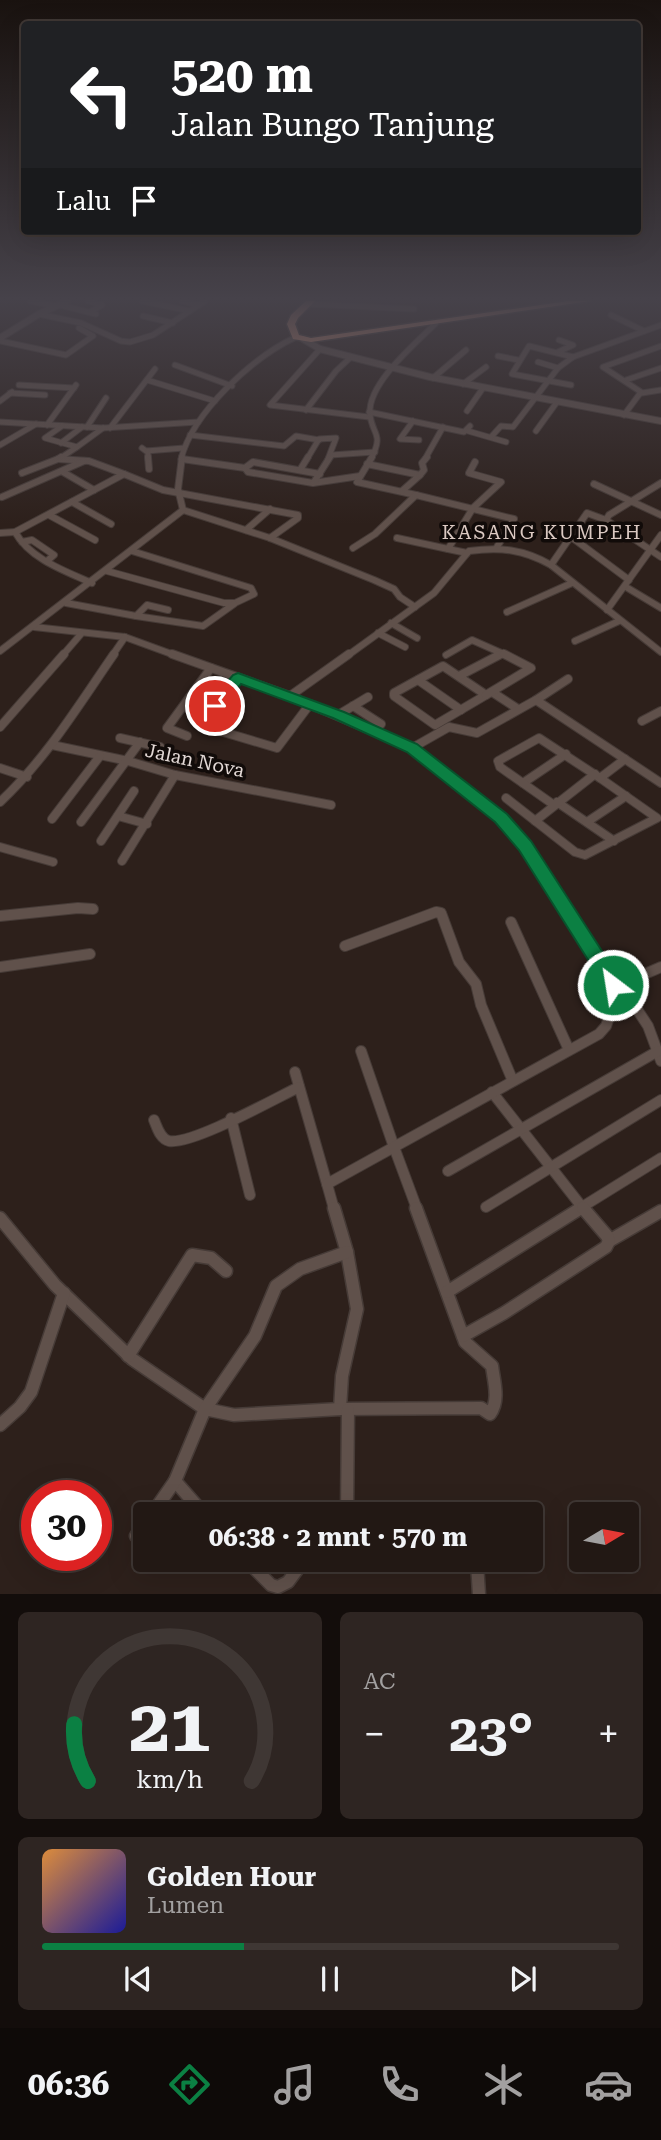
<!DOCTYPE html>
<html lang="id">
<meta charset="utf-8">
<style>
body{margin:0;font-family:"Roboto Serif",serif;background:#2e2522;color:#f1f3f6;height:100vh;display:flex;flex-direction:column;font-size:26px;white-space:nowrap}
*{box-sizing:border-box;margin:0}
p{font-size:23px;color:#a2a0a0}
.icon{flex:none;width:38px;height:38px;fill:none;stroke:currentColor;stroke-width:2;stroke-linecap:round;stroke-linejoin:round}
.map{position:relative;height:1594px;overflow:hidden}
.details{display:flex;flex-direction:column;gap:18px;padding:18px;background:#130d0b;flex:1}
.details>*{flex:none}
.top-card{position:absolute;left:21px;top:21px;width:620px;height:214px;border-radius:7px;box-shadow:0 7px 28px #0002,0 0 0 2px #3f3734;background:#202124;color:#fff;overflow:hidden}
.needle{width:46px;rotate:80deg}
.fabs{position:absolute;left:569px;top:1502px;display:grid;gap:14px}
.fabs a{display:grid;place-items:center;width:70px;height:70px;border-radius:7px;background:#221814;box-shadow:0 7px 28px #0002,0 0 0 2px #3f3734;font-size:35px}
.speed{position:absolute;left:21px;top:1480px;display:flex;gap:14px;font-size:35px;font-weight:700;text-align:center}
.speed>*{display:grid;place-content:center;width:91px;height:91px;border-radius:50%;background:#221814;box-shadow:0 7px 28px #0002,0 0 0 2px #3f3734;line-height:1}
.speed .limit{border:10px solid #d22;background:#fff;color:#111}
.pin{position:absolute;display:grid;place-items:center;width:60px;height:60px;color:#fff;margin:-30px;border:4px solid #fff;border-radius:50%;box-shadow:0 2px 7px #0007}
.me{position:absolute;width:77px;margin:-38px;rotate:329deg;stroke-linejoin:round;filter:drop-shadow(0 0 5px #0008)}
.turn{display:flex;align-items:center;gap:24px;height:147px;padding:0 35px;font-size:32px}
.turn .icon{width:91px;height:91px;stroke-width:2.5}
.turn b{display:block;font-size:49px;line-height:60px}
.then{display:flex;align-items:center;height:66px;padding:0 35px;background:#0003;gap:14px;font-size:26px}
.big{font-size:52px;font-weight:700;line-height:1.1}
.details .tile{flex:1;display:flex;flex-direction:column;justify-content:center;gap:10px;min-width:0;padding:0 24px;border-radius:10px;background:#2e2522}
.details .dial{align-items:center;gap:0}
.dial svg{height:182px;overflow:visible;fill:none;stroke:#3f3734;stroke-width:7;stroke-linecap:round;text-anchor:middle}
.dial text{fill:#f1f3f6;stroke:none}
.song{display:flex;align-items:center;gap:21px}
.cover{width:84px;height:84px;border-radius:10px;background:linear-gradient(135deg,hsl(30 70% 55%),hsl(240 70% 35%))}
.played{height:7px;border-radius:4px;background:linear-gradient(90deg,#0b8043 35%,#3f3734 35%)}
.keys{display:flex;justify-content:space-around;direction:ltr}
.heat{display:flex;justify-content:space-between;align-items:center;font-size:38px;direction:ltr}
.details .tiles{flex:1;display:grid;gap:18px;grid-template-columns:1fr 1fr}
.tile:last-child{grid-column:span 2}
.trip{position:absolute;left:133px;top:1502px;width:410px;height:70px;border-radius:7px;background:#221814;box-shadow:0 7px 28px #0002,0 0 0 2px #3f3734;font-weight:700;line-height:70px;text-align:center}
.tabs{display:flex;height:112px;justify-content:space-around;align-items:center;background:#0e0a08;color:#a2a0a0}
.tabs .icon{width:49px;height:49px}
.tabs .on{color:#0b8043}
.tabs b{font-size:32px;color:#f1f3f6}
.map>svg:first-child{display:block}
</style>
<div class="map">
<svg width="661" height="1594" viewBox="0 0 661 1594">
<rect width="100%" height="100%" fill="#2d201b"/>
<g fill="none" stroke-linecap="round" stroke-linejoin="round">
<defs>
<g id="minor-far4">
<path d="M 30,301 L 56,306"/>
<path d="M 88,301 L 102,305"/>
<path d="M 142,301 L 190,311"/>
<path d="M 182,301 L 199,305"/>
<path d="M 308,304 L 414,309"/>
<path d="M 60,305 L 96,314"/>
<path d="M 90,312 L 102,305"/>
<path d="M 39,314 L 81,323 L 121,341 L 130,342 L 153,335 L 205,301"/>
<path d="M 611,315 L 644,331"/>
<path d="M 143,316 L 173,323"/>
<path d="M 0,341 L 66,355 L 93,336 L 79,328"/>
<path d="M 320,349 L 270,405 L 369,417"/>
<path d="M 558,352 L 573,345 L 559,340"/>
<path d="M 498,356 L 518,360"/>
<path d="M 538,362 L 558,368"/>
<path d="M 175,365 L 232,386"/>
<path d="M 433,378 L 466,350"/>
<path d="M 147,380 L 215,401"/>
<path d="M 626,380 L 661,368"/>
<path d="M 463,384 L 486,367"/>
<path d="M 19,385 L 74,388"/>
<path d="M 571,385 L 512,374 L 529,346 L 573,357"/>
<path d="M 10,393 L 45,395"/>
<path d="M 642,393 L 661,390"/>
<path d="M 0,401 L 12,392"/>
<path d="M 306,410 L 336,371 L 351,357"/>
<path d="M 467,411 L 483,388"/>
<path d="M 369,412 L 464,432 L 470,426"/>
<path d="M 624,415 L 641,392 L 603,367 L 661,346"/>
<path d="M 413,421 L 400,439 L 419,440"/>
<path d="M 0,422 L 103,428 L 198,422"/>
<path d="M 47,425 L 76,385"/>
<path d="M 62,426 L 45,438 L 77,447 L 103,428"/>
<path d="M 87,427 L 106,398"/>
<path d="M 110,428 L 155,369"/>
<path d="M 468,431 L 506,442"/>
<path d="M 536,431 L 557,402"/>
<path d="M 190,435 L 284,446 L 296,436 L 319,440"/>
<path d="M 491,437 L 501,426 L 513,427 L 558,368 L 573,357 L 661,325"/>
<path d="M 61,443 L 82,427"/>
<path d="M 0,445 L 36,424"/>
<path d="M 142,448 L 146,451 L 184,448"/>
<path d="M 148,451 L 148,459"/>
<path d="M 331,455 L 375,452"/>
<path d="M 59,459 L 77,447"/>
<path d="M 181,459 C 193,412 253,357 296,337"/>
<path d="M 307,459 L 319,439 L 336,438 L 328,459"/>
<path d="M 371,459 C 385,432 371,435 370,413 C 368,383 416,343 436,323"/>
<path d="M 425,459 L 443,427"/>
</g>
<g id="minor-far3">
<path d="M 61,457 L 58,459 L 89,461 L 124,474"/>
<path d="M 148,457 L 149,469"/>
<path d="M 372,457 L 357,482 L 416,495"/>
<path d="M 182,459 L 245,468 L 248,472 L 313,483 L 360,476"/>
<path d="M 367,464 L 420,475 L 402,491"/>
<path d="M 245,468 L 253,462 L 320,474"/>
<path d="M 300,470 L 308,457"/>
<path d="M 63,472 L 94,490"/>
<path d="M 22,473 L 58,459"/>
<path d="M 420,475 L 424,470 L 422,463 L 427,457"/>
<path d="M 314,482 L 330,457"/>
<path d="M 661,483 L 609,515 L 606,520 L 661,557"/>
<path d="M 594,484 L 661,515"/>
<path d="M 2,497 L 84,461"/>
<path d="M 72,502 L 111,524"/>
<path d="M 183,510 L 270,538 L 374,580 L 394,589 L 400,597 L 415,607"/>
<path d="M 49,515 L 95,540"/>
<path d="M 246,530 L 270,509"/>
<path d="M 0,533 L 15,532"/>
<path d="M 570,536 L 629,580"/>
<path d="M 397,538 L 448,549"/>
<path d="M 22,542 L 32,540 L 54,555 L 47,561"/>
<path d="M 353,548 L 375,534 L 416,495 L 514,519 L 497,547"/>
<path d="M 467,553 L 448,549 L 473,508 L 501,482 L 469,473 L 475,462"/>
<path d="M 551,565 L 587,513 L 606,520"/>
<path d="M 107,571 L 224,603 L 235,603 L 254,594 L 251,588 L 132,551"/>
<path d="M 92,583 C 65,571 30,559 15,532 L 124,474 L 163,490 L 298,515 L 298,518 L 270,538"/>
<path d="M 626,587 L 661,608"/>
<path d="M 66,603 L 136,616 L 147,605 L 168,610"/>
<path d="M 607,610 L 661,535"/>
<path d="M 507,612 L 572,583"/>
<path d="M 136,616 L 203,626 L 234,604"/>
<path d="M 391,623 L 417,638"/>
<path d="M 34,627 L 125,637 L 177,656"/>
<path d="M 378,633 L 405,647"/>
<path d="M 575,641 L 619,621"/>
<path d="M 0,651 L 183,510 L 178,489 L 182,457"/>
<path d="M 446,655 L 472,640 L 508,656"/>
<path d="M 62,656 L 81,634"/>
<path d="M 112,656 L 125,637"/>
<path d="M 347,656 L 434,593 L 469,551 C 500,547 523,549 551,565 L 661,652"/>
<path d="M 498,656 L 503,653"/>
</g>
<g id="minor-far2">
<path d="M 172,654 L 290,696 L 412,748 L 501,818 L 525,846 L 560,902"/>
<path d="M 443,666 L 486,695 L 435,725 L 394,696 L 394,693 Z"/>
<path d="M 459,676 L 501,654"/>
<path d="M 418,680 L 461,710"/>
<path d="M 492,692 L 518,709"/>
<path d="M 486,695 L 531,668 L 504,654"/>
<path d="M 290,696 L 349,654"/>
<path d="M 536,700 L 568,679"/>
<path d="M 353,706 L 381,724"/>
<path d="M 338,715 L 368,697"/>
<path d="M 642,721 L 661,711"/>
<path d="M 200,725 L 277,748 L 310,704"/>
<path d="M 0,727 L 64,654"/>
<path d="M 220,730 L 230,715 L 214,706 L 238,678"/>
<path d="M 187,736 L 167,728 L 211,668"/>
<path d="M 120,738 L 160,747"/>
<path d="M 52,745 L 128,761 L 175,775 L 331,805"/>
<path d="M 412,748 L 449,727 L 477,733 L 536,700 L 661,783"/>
<path d="M 0,768 L 27,777"/>
<path d="M 523,783 L 566,754"/>
<path d="M 506,798 L 575,852 L 585,855 L 657,818 L 600,778"/>
<path d="M 0,802 C 46,759 78,706 114,654"/>
<path d="M 557,802 L 614,841"/>
<path d="M 554,805 L 500,767 L 498,761 L 539,738 L 600,778 L 625,759"/>
<path d="M 118,816 L 147,824"/>
<path d="M 52,819 L 100,756"/>
<path d="M 535,821 L 595,774"/>
<path d="M 81,822 L 140,742"/>
<path d="M 587,822 L 626,796"/>
<path d="M 101,841 L 134,791"/>
<path d="M 0,847 L 53,862"/>
<path d="M 122,861 L 175,775"/>
</g>
<g id="minor-far1">
<path d="M 0,916 L 78,908 L 93,909"/>
<path d="M 511,922 L 569,1050"/>
<path d="M 345,946 L 436,912 L 441,913 L 459,962 L 476,984 L 481,1005 L 512,1079"/>
<path d="M 0,967 L 90,954"/>
<path d="M 623,988 L 648,1026 L 661,1061"/>
<path d="M 619,991 L 631,980 L 661,967"/>
<path d="M 295,1072 L 327,1184"/>
<path d="M 492,1092 L 582,1207 L 578,1209"/>
<path d="M 231,1118 L 250,1195"/>
<path d="M 154,1120 C 157,1127 160,1139 169,1141 C 192,1145 274,1099 299,1087"/>
<path d="M 448,1171 L 658,1051"/>
<path d="M 486,1207 L 661,1100"/>
<path d="M 334,1209 L 327,1184 L 394,1147 L 361,1051"/>
<path d="M 417,1209 L 394,1147 L 599,1034 L 606,1026 L 618,992 L 559,900"/>
<path d="M 584,1209 L 582,1207 L 661,1158"/>
</g>
<g id="minor">
<path d="M 334,1208 L 347,1252 L 357,1309 L 342,1376 L 340,1409"/>
<path d="M 0,1218 L 55,1285 L 132,1359 L 205,1409 L 234,1415 L 340,1409 L 481,1408 L 490,1414 C 500,1400 494,1382 492,1366 L 465,1342 L 416,1208"/>
<path d="M 609,1241 L 661,1211"/>
<path d="M 447,1292 L 581,1208"/>
<path d="M 463,1336 L 504,1313 L 606,1247 L 609,1241 L 607,1236 L 583,1208"/>
<path d="M 128,1356 L 192,1255 L 211,1258 L 226,1271"/>
<path d="M 0,1425 L 20,1407 L 31,1392 L 64,1293"/>
<path d="M 175,1481 L 204,1514"/>
<path d="M 152,1514 L 175,1481 L 205,1409 L 255,1336 L 276,1286 L 300,1269 L 347,1252"/>
<path d="M 347,1514 L 348,1410"/>
<path d="M 136,1536 L 145,1523"/>
<path d="M 245,1559 L 271,1585 L 278,1587 L 288,1582 L 305,1559"/>
<path d="M 477,1563 L 479,1594"/>
</g>
<g id="tertiary">
<path d="M 0,338 L 39,314 L 67,301"/>
<path d="M 303,339 L 320,349 L 430,377 L 661,421"/>
</g>
<path id="trunk" d="M 306,301 L 315,301 L 298,318 L 295,324 L 299,335 L 311,338 L 568,301 L 590,301 L 311,342 L 293,339 L 287,324 L 291,315 Z"/>
</defs>
<!-- minor-far4 casing -->
<use href="#minor-far4" stroke="#463b37" stroke-width="7"/>
<!-- minor-far3 casing -->
<use href="#minor-far3" stroke="#463b37" stroke-width="8"/>
<!-- minor-far2 casing -->
<use href="#minor-far2" stroke="#463b37" stroke-width="10"/>
<!-- minor-far1 casing -->
<use href="#minor-far1" stroke="#463b37" stroke-width="12"/>
<!-- minor casing -->
<use href="#minor" stroke="#463b37" stroke-width="15"/>
<!-- tertiary casing -->
<use href="#tertiary" stroke="#463b37" stroke-width="8"/>
<!-- trunk casing -->
<use href="#trunk" stroke="#463b37" stroke-width="3"/>
<!-- minor-far4 -->
<use href="#minor-far4" stroke="#60514b" stroke-width="5"/>
<!-- minor-far3 -->
<use href="#minor-far3" stroke="#60514b" stroke-width="6"/>
<!-- minor-far2 -->
<use href="#minor-far2" stroke="#60514b" stroke-width="8"/>
<!-- minor-far1 -->
<use href="#minor-far1" stroke="#60514b" stroke-width="10"/>
<!-- minor -->
<use href="#minor" stroke="#60514b" stroke-width="12"/>
<!-- tertiary -->
<use href="#tertiary" stroke="#60514b" stroke-width="6"/>
<!-- trunk -->
<use href="#trunk" fill="#d79478" fill-rule="evenodd"/>
</g>
<!-- sky -->
<linearGradient id="sky" x2="0" y2="1"><stop stop-color="#19120f"/><stop offset="0.57" stop-color="#46424a"/><stop offset="1" stop-color="#46424a" stop-opacity="0"/></linearGradient>
<rect width="661" height="524" fill="url(#sky)"/>
<!-- route -->
<path fill="#0b8043" stroke="#07532c" stroke-width="2" d="M 238,673 L 344,712 L 417,744 L 507,814 L 531,841 L 620,979 L 623,985 L 620,990 L 613,993 L 607,990 L 519,850 L 495,822 L 407,752 L 333,718 L 241,684 L 220,709 L 209,709 L 207,706 L 209,703 L 233,675 Z"/>
<g text-anchor="middle" stroke-width="7" stroke-linejoin="round" paint-order="stroke">
<!-- far-quarter labels -->
<g font-size="19" letter-spacing="2" fill="#dbc9c2" stroke="#110b09">
<text x="542" y="539">KASANG KUMPEH</text>
</g>
<!-- street labels -->
<g font-size="19" fill="#e2d8d5" stroke="#110b09">
<text transform="translate(195 760) rotate(12)" y="7">Jalan Nova</text>
</g>
</g>
</svg>
<div class="fabs">
<a><svg class="needle" viewBox="-14 -14 28 28"><path d="M0-13l5 13h-10z" fill="#e53935"/><path d="M0 13l5-13h-10z" fill="#a2a0a0"/></svg></a>
</div>
<div class="speed"><div class="limit">30</div></div>
<div class="pin" style="left:215px;top:706px;background:#d93025"><svg class="icon" aria-label="arrive" viewBox="0 0 24 24"><path d="M6 21V4h12l-3 4 3 4H6"/></svg></div>
<svg class="me" style="left:613px;top:985px" viewBox="-20 -20 40 40"><circle r="17" fill="#0b8043" stroke="#fff" stroke-width="3"/><path d="M0-11L8 9 0 5-8 9z" fill="#fff"/></svg>
<div class="trip">06:38 · 2 mnt · 570 m</div>
<div class="top-card">
<div class="turn"><svg class="icon" aria-label="left" viewBox="0 0 24 24"><path d="M17 20v-9H6M10 6l-5 5 5 5"/></svg><div><b>520 m</b>Jalan Bungo Tanjung</div></div>
<div class="then">Lalu<svg class="icon" aria-label="arrive" viewBox="0 0 24 24"><path d="M6 21V4h12l-3 4 3 4H6"/></svg></div>
</div>
</div>
<section class="details">
<div class="tiles">
<div class="tile dial"><svg viewBox="0 0 100 80">
<path d="M14 69A42 42 0 1 1 86 69"/>
<path d="M14 69A42 42 0 0 1 8 44" stroke="#0b8043"/>
<text x="50" y="56" font-size="32" font-weight="700">21</text>
<text x="50" y="72" font-size="11">km/h</text>
</svg></div>
<div class="tile"><p>AC</p>
<div class="heat"><a>−</a><b class="big">23°</b><a>+</a></div>
</div>
<div class="tile">
<div class="song"><i class="cover"></i><div><b>Golden Hour</b><p>Lumen</p></div></div>
<div class="played"></div>
<div class="keys"><svg class="icon" aria-label="previous" viewBox="0 0 24 24"><path d="M18 5L8 12l10 7zM5 5v14"/></svg><svg class="icon" aria-label="pause" viewBox="0 0 24 24"><path d="M8 5v14M16 5v14"/></svg><svg class="icon" aria-label="next" viewBox="0 0 24 24"><path d="M6 5l10 7-10 7zM19 5v14"/></svg></div>
</div>
</div>
</section>
<nav class="tabs">
<b>06:36</b>
<svg class="icon on" aria-label="directions" viewBox="0 0 24 24"><path d="M12 3l9 9-9 9-9-9zM9 14v-3h6M13 9l2 2-2 2"/></svg>
<svg class="icon" aria-label="music" viewBox="0 0 24 24"><path d="M9 18V5l10-2v13"/><circle cx="6" cy="18" r="3"/><circle cx="16" cy="16" r="3"/></svg>
<svg class="icon" aria-label="phone" viewBox="0 0 24 24"><path d="M5 4h4l2 5-3 2q2 4 5 5l2-3 5 2v4C11 20 4 13 5 4z"/></svg>
<svg class="icon" aria-label="climate" viewBox="0 0 24 24"><path d="M12 3v18M4 7l16 10M4 17L20 7"/></svg>
<svg class="icon" aria-label="car" viewBox="0 0 24 24"><path d="M5 17H2v-5l4-1 3-4h7l3 4 3 1v5h-3M9 17h6M6 11h13"/><circle cx="7" cy="17" r="2"/><circle cx="17" cy="17" r="2"/></svg>
</nav>
